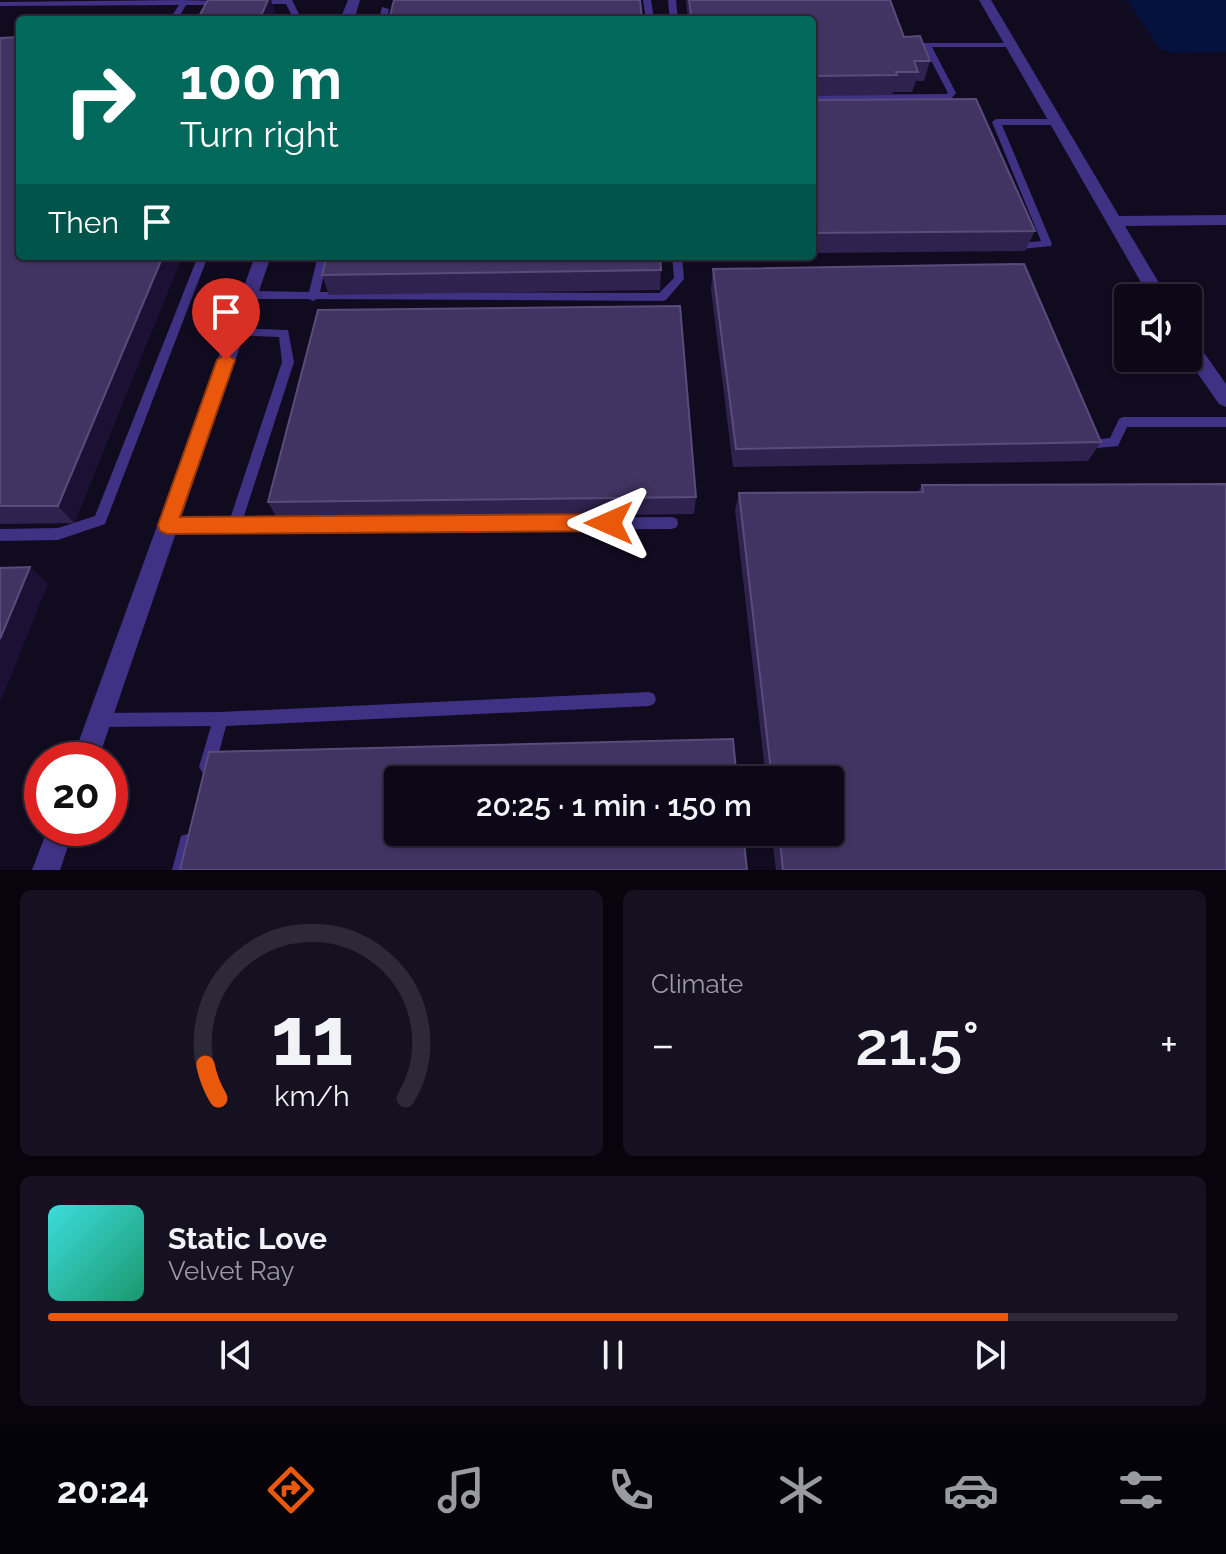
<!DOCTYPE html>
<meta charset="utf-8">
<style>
body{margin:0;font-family:Raleway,sans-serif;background:#161121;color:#f1f3f6;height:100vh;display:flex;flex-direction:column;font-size:30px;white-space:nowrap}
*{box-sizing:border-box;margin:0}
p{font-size:26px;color:#9a9aa2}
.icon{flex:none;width:44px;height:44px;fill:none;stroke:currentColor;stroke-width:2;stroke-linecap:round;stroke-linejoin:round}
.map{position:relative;height:870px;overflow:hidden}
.sheet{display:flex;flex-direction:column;gap:20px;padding:20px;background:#07040d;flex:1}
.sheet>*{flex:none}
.hud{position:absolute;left:16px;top:16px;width:800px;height:244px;border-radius:8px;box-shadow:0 2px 6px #0004,0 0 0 2px #2d2937;background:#00695c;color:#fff;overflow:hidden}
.buttons{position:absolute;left:1114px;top:284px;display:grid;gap:16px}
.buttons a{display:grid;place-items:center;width:88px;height:88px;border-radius:8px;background:#0d0818;box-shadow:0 2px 6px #0004,0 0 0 2px #2d2937;font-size:40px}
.speed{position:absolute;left:24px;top:742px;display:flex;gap:16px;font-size:40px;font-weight:700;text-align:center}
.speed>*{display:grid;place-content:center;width:104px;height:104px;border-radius:50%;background:#0d0818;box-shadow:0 2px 6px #0004,0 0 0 2px #2d2937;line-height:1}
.speed .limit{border:12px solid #d22;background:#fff;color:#111}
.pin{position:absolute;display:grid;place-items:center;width:68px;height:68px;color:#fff;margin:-82px -34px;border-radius:50% 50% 50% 0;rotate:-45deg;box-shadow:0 0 8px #0007}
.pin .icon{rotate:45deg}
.me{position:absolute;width:88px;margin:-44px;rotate:270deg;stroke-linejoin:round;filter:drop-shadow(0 0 6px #0008)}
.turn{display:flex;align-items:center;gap:28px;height:168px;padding:0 32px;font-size:36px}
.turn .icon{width:104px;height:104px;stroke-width:2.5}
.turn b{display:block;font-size:56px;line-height:68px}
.then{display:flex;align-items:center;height:76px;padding:0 32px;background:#0003;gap:16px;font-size:30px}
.big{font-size:60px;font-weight:600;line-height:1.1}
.sheet .widget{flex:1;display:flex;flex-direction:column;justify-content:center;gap:12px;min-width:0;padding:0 28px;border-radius:12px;background:#161121}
.sheet .dial{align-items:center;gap:0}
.dial svg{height:208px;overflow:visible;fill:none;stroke:#2d2937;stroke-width:7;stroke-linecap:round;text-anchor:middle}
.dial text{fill:#f1f3f6;stroke:none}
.song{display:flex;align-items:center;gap:24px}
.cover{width:96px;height:96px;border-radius:12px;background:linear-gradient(135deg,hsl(180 70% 55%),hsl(160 70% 35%))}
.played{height:8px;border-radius:4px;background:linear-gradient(90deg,#ea580c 85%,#2d2937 85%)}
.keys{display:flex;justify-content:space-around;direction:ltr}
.heat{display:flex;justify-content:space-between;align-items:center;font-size:44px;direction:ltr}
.sheet .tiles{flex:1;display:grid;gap:20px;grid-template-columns:1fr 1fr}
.widget:last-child{grid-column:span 2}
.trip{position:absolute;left:384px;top:766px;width:460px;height:80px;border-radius:8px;background:#0d0818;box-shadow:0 2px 6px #0004,0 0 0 2px #2d2937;font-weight:600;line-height:80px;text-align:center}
.tabs{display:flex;height:128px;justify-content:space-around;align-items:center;background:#05030a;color:#9a9aa2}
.tabs .icon{width:56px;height:56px}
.tabs .active{color:#ea580c}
.tabs b{font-size:36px;color:#f1f3f6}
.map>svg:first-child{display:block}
</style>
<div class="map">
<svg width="1226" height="870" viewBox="0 0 1226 870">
<rect width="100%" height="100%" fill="#110b20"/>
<!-- water -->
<path fill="#05123e" d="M 1127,0 L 1226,0 L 1226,52 L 1174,53 L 1160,49 Z"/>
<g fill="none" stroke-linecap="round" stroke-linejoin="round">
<!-- service -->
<g fill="#3f3183" fill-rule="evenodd">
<path d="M 182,0 L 221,1 L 225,3 L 221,5 L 186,5 L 177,20 L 169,20 L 179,5 L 0,6 L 0,2 Z"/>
<path d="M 254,0 L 292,0 L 300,16 L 298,20 L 290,20 L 292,16 L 286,4 L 255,4 L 251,2 Z"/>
<path d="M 643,0 L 651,0 L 654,20 L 646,20 Z"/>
<path d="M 668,0 L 676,0 L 678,20 L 670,20 Z"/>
<path d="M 382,7 L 389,9 L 387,20 L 379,20 Z"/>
<path d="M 924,43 L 1011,43 L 1015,45 L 1011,47 L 932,47 L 956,93 L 951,99 L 812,101 L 812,95 L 946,94 L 948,93 L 923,45 Z"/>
<path d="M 996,119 L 1055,119 L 1059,122 L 1055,125 L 1002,125 L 1052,244 L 1051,246 L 1011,250 L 1006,247 L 1011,244 L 1041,241 L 992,122 Z"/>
<path d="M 198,256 L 208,256 L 105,524 L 58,540 L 0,541 L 0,529 L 58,528 L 95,516 Z"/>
<path d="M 318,256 L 328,256 L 320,292 L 659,293 L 674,278 L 672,256 L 682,256 L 684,279 L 666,300 L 662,301 L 317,299 L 313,301 L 309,299 L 249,299 L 244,295 L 249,291 L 309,292 Z"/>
<path d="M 236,328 L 288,330 L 294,362 L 243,519 L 672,517 L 677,519 L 678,523 L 677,527 L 672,529 L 167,531 L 162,529 L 161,525 L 162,521 L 167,519 L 230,519 L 282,362 L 279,337 L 232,335 L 231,332 Z"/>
<path d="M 1123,417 L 1226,417 L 1226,427 L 1127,427 L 1118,446 L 1087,449 L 1083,447 L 1081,444 L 1083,441 L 1110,438 L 1119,419 Z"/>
<path d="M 649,692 L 654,694 L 656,699 L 654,704 L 649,706 L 226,726 L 215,767 L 212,772 L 207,775 L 202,772 L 199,767 L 211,726 L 99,727 L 94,725 L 92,720 L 94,715 L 99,713 L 220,712 Z"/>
<path d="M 187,834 L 193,836 L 195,842 L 188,870 L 172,870 L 181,836 Z"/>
</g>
<!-- minor -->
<g fill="#3f3183" fill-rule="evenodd">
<path d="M 348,0 L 360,0 L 354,20 L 340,20 Z"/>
<path d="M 979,0 L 991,0 L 1119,216 L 1226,215 L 1226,225 L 1125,226 L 1168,298 L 1150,298 Z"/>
<path d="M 255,256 L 271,256 L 98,760 L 72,760 Z"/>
<path d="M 1188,338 L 1195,340 L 1226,384 L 1226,407 L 1219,404 L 1187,358 Z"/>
<path d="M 48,828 L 74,828 L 60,870 L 32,870 Z"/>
</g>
</g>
<!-- wall -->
<g fill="#30224f">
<path d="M 208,0 L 271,0 L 276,16 L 274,20 L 199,20 L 198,18 Z"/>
<path d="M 686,0 L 890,0 L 904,37 L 930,61 L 924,81 L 916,81 L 912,92 L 893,92 L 892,95 L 812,96 L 812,20 L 688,20 Z"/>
<path d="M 0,38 L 20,256 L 182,256 L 74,523 L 0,524 Z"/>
<path d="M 812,100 L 1035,231 L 1025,251 L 812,253 Z"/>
<path d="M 713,269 L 1101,442 L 1088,461 L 733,467 L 711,289 Z"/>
<path d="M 661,270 L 660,290 L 329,295 L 322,275 Z"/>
<path d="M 922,485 L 1226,870 L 776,870 L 771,832 L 830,832 L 830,780 L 766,780 L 735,510 L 739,493 L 918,492 Z"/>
<path d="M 696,497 L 694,514 L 278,520 L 268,502 Z"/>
</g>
<!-- shaded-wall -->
<g fill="#1c1134">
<path d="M 268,0 L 271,0 L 276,16 L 274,20 L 261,20 L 260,18 Z"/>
<path d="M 163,256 L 182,256 L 74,523 L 58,506 Z"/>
<path d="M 30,567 L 48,584 L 0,703 L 0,639 Z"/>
</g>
<!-- building -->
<g fill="#423462" stroke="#594b7b" stroke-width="2">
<path d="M 208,0 L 268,0 L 260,18 L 198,18 Z"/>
<path d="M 394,0 L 640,0 L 642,20 L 389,20 Z"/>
<path d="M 689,0 L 890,0 L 904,37 L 920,36 L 930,61 L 914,61 L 918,72 L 896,72 L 897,75 L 812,76 L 812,20 L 692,20 Z"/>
<path d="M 20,37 L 20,256 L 163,256 L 58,506 L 0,506 L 0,38 Z"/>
<path d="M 976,99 L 1035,231 L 812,233 L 812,100 Z"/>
<path d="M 327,256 L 660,256 L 661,270 L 322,275 Z"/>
<path d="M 1024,264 L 1101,442 L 736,449 L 713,269 Z"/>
<path d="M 680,306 L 696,497 L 268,502 L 318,310 Z"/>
<path d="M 1226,484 L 1226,870 L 783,870 L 779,832 L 830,832 L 830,780 L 772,780 L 739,493 L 923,492 L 922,485 Z"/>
<path d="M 30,567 L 0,639 L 0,568 Z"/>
<path d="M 733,739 L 737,780 L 398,780 L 398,832 L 743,832 L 747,870 L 180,870 L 209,752 Z"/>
</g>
<!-- route -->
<path fill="#ea580c" stroke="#983908" stroke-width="2" d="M 226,354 L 235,360 L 180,517 L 609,514 L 616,517 L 619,523 L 616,529 L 609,531 L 167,534 L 160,531 L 158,525 L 217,360 Z"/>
</svg>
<div class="buttons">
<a><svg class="icon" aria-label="sound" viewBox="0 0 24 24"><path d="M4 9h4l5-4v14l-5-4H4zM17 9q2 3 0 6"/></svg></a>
</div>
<div class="speed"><div class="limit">20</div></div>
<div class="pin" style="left:226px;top:360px;background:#d93025"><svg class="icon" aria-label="arrive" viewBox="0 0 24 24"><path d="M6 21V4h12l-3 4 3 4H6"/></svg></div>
<svg class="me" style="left:609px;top:523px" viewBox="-20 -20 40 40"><path d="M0-17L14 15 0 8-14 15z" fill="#ea580c" stroke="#fff" stroke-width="4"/></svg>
<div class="trip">20:25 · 1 min · 150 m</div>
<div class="hud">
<div class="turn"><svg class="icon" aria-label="right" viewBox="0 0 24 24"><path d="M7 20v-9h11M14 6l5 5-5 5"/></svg><div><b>100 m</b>Turn right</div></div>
<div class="then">Then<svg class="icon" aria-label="arrive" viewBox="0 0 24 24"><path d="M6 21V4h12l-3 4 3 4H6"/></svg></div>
</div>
</div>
<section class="sheet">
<div class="tiles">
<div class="widget dial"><svg viewBox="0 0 100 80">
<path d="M14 69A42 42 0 1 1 86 69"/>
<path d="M14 69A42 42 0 0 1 9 56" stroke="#ea580c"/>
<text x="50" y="56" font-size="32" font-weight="700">11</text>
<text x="50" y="72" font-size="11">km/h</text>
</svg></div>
<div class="widget"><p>Climate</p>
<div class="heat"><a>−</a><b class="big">21.5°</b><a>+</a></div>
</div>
<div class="widget">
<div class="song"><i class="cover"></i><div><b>Static Love</b><p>Velvet Ray</p></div></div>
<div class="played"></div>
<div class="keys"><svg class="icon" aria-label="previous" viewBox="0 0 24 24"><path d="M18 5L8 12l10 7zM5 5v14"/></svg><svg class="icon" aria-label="pause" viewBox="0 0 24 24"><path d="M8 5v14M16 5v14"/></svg><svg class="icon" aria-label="next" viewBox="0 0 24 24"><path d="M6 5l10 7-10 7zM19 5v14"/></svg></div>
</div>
</div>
</section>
<nav class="tabs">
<b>20:24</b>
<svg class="icon active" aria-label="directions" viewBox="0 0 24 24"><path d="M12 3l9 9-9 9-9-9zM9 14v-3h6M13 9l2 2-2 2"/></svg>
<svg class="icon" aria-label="music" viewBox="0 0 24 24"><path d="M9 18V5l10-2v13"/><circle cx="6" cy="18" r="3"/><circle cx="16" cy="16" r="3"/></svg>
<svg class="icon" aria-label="phone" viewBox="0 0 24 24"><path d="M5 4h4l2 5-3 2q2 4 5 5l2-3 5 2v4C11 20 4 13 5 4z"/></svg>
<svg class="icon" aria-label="climate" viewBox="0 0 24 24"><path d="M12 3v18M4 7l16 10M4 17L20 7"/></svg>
<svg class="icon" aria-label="car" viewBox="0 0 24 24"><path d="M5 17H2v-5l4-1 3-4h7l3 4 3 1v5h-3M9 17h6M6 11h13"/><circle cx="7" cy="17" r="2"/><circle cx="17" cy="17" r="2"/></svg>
<svg class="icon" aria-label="filters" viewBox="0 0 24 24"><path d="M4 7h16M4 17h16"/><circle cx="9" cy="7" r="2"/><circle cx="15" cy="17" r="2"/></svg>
</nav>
